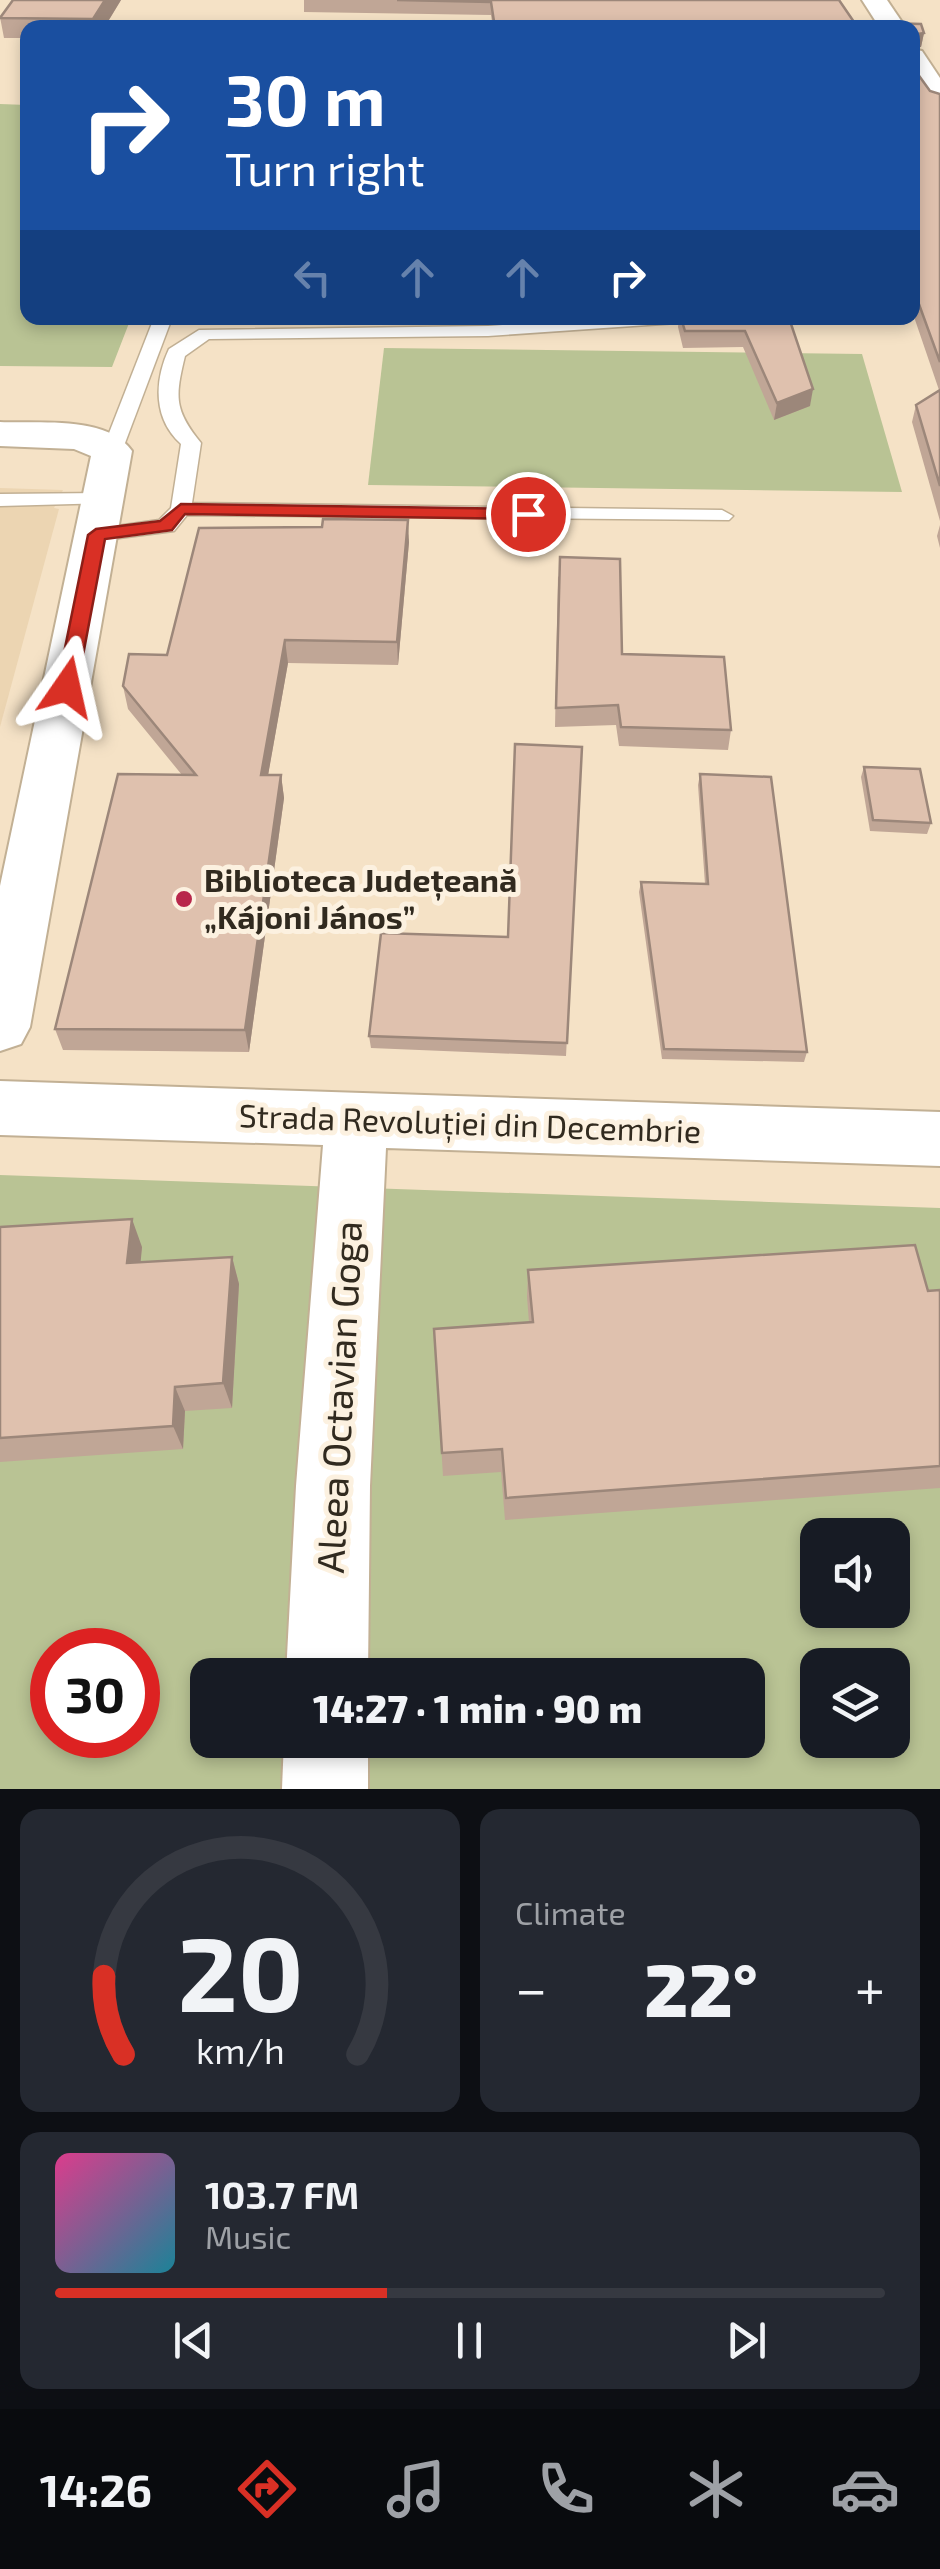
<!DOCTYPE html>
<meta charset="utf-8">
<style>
body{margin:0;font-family:"Exo 2",sans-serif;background:#242831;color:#f1f3f6;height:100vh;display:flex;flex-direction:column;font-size:38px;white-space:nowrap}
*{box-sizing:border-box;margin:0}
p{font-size:32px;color:#9ea1a6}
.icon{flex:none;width:55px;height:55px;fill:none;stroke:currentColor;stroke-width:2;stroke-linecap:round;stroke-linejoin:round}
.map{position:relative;height:1789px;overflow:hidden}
.side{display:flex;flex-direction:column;gap:20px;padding:20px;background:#0d0f14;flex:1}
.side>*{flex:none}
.top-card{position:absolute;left:20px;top:20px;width:900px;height:305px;border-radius:20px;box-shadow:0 5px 15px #0003;background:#1a4fa0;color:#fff;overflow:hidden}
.controls{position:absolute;left:800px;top:1518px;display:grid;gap:20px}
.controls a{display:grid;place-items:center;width:110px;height:110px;border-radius:20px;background:#171b24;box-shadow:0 5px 15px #0003;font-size:50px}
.speed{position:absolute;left:30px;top:1628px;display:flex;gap:20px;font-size:50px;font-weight:700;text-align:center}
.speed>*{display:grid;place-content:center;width:130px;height:130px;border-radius:50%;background:#171b24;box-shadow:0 5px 15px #0003;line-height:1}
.speed .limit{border:15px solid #d22;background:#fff;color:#111}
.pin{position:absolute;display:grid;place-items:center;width:85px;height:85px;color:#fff;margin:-42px;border:5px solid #fff;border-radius:50%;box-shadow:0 2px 10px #0007}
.me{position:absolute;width:110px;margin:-55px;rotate:11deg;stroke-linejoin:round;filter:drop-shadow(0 0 8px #0008)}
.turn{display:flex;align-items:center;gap:35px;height:210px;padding:0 40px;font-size:45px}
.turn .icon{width:130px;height:130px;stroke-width:2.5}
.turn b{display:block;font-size:70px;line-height:85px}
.lanes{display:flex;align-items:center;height:95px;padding:0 40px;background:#0003;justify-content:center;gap:50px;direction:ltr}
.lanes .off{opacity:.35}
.big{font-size:75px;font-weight:800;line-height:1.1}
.side .card{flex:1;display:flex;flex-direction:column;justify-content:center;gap:15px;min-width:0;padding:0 35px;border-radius:20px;background:#242831}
.side .dial{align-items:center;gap:0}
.dial svg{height:260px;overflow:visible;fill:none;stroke:#363941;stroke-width:7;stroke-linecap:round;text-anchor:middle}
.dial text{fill:#f1f3f6;stroke:none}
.song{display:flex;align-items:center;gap:30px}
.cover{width:120px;height:120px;border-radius:15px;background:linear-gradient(135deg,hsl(330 70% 55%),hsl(190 70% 35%))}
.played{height:10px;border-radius:5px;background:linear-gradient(90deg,#d93025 40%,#363941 40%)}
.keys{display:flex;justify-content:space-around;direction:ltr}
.heat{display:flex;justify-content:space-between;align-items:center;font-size:55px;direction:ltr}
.side .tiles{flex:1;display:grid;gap:20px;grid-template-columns:1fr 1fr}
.card:last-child{grid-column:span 2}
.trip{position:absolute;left:190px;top:1658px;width:575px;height:100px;border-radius:20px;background:#171b24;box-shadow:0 5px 15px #0003;font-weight:800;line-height:100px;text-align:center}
.tabs{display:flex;height:160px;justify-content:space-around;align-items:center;background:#090b0e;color:#9ea1a6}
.tabs .icon{width:70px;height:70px}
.tabs .active{color:#d93025}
.tabs b{font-size:45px;color:#f1f3f6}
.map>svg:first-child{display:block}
</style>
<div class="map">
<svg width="940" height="1789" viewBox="0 0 940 1789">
<rect width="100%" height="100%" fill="#f5e2c6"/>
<!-- built -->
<path fill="#ecd5b2" d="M 0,488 L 63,490 L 54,508 L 59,509 L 0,727 Z"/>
<!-- green -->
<g fill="#b9c394" fill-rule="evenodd">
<path d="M 0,104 L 27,105 L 28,318 L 131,318 L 112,367 L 0,366 Z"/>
<path d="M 384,348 L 862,354 L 902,492 L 368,485 Z"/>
<path d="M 0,1175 L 940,1208 L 940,1789 L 0,1789 ZM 818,1535 L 892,1535 L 892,1610 L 818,1610 ZM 52,1650 L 138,1650 L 138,1735 L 52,1735 ZM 818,1665 L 892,1665 L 892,1740 L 818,1740 ZM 208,1675 L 748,1675 L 748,1740 L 208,1740 Z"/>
</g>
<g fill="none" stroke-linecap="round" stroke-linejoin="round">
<defs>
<g id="lane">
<path d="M 154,318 L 172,318 L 122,451 L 119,455 L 105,455 L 102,451 Z"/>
<path d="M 606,318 L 686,318 L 677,323 L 488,336 L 209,339 L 185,356 C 175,397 174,410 201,443 L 192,503 L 722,510 L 733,516 L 729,520 L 187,515 L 174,531 L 166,532 L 96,541 L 85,535 L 96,529 L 159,520 L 171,508 L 181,444 C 153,419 154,381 169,349 L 199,330 L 488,326 Z"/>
<path d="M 103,493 L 110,495 L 113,499 L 110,503 L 0,506 L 0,494 Z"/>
</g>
<g id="street">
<path d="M 0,422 C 39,424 107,415 132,451 L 30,1027 L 21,1044 L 0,1051 L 0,886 L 91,456 L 74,449 L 0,446 Z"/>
<path d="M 0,1081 L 940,1112 L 940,1166 L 386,1148 L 370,1486 L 368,1675 L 286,1675 L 296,1486 L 323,1145 L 0,1135 Z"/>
<path d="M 284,1740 L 368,1740 L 368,1789 L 282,1789 Z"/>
</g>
<g id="secondary">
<path d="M 862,0 L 887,0 L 906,28 L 880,28 Z"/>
<path d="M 912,49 L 922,51 L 940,78 L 940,106 L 930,104 L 912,78 Z"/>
</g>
</defs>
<!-- lane casing -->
<use href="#lane" stroke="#c2b094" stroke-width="3"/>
<!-- street casing -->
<use href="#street" stroke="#c2b094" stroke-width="4"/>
<!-- secondary casing -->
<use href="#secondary" stroke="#c2b094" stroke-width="4"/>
<!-- lane -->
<use href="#lane" fill="#fff" fill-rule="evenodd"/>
<!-- street -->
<use href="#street" fill="#fff" fill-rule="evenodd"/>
<!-- secondary -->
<use href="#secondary" fill="#fff" fill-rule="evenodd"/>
</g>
<!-- wall -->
<g fill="#c0a696">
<path d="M 121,0 L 104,28 L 28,28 L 28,38 L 4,38 L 0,17 Z"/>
<path d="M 304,0 L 839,0 L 854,22 L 921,24 L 924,33 L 921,47 L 912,48 L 912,28 L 493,28 L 491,15 L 304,12 Z"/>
<path d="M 912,66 L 930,91 L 940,94 L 940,521 L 912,422 L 916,405 L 939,390 L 912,311 Z"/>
<path d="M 679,318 L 789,318 L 810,406 L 774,420 L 743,347 L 683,348 L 678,327 Z"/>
<path d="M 940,525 L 940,548 L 937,536 Z"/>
<path d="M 409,542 L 398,665 L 288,663 L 268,775 L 281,775 L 284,798 L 249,1052 L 63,1050 L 55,1029 L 182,775 L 128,709 L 123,686 L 167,655 Z"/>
<path d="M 558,576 L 622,654 L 731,730 L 728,750 L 619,746 L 616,725 L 555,727 Z"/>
<path d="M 582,747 L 566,1056 L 371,1048 L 369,1036 L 508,937 Z"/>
<path d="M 864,767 L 931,823 L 927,834 L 870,831 L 861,777 Z"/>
<path d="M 700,774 L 807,1052 L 804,1062 L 662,1059 L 639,892 L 641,882 L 705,884 L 698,785 Z"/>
<path d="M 0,1227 L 142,1247 L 140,1262 L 232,1257 L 239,1284 L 232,1408 L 185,1411 L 183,1449 L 0,1462 Z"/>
<path d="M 528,1270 L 940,1290 L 940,1488 L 505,1520 L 501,1472 L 443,1476 L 434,1329 L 529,1322 L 527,1297 Z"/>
</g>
<!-- shaded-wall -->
<g fill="#9c877a">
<path d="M 105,0 L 121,0 L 104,28 L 95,28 L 93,19 Z"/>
<path d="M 924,33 L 921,47 L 912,48 L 912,35 Z"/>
<path d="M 813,389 L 810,406 L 774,420 L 777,403 Z"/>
<path d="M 408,520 L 409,542 L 398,665 L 397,642 Z"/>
<path d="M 285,640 L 288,663 L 264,798 L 261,775 Z"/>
<path d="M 281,775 L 284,798 L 249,1052 L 245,1030 Z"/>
<path d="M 132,1219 L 142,1247 L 138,1290 L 127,1263 Z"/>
<path d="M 232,1257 L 239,1284 L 232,1408 L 223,1383 Z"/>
<path d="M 175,1387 L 185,1411 L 183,1449 L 173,1426 Z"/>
</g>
<!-- building -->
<g fill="#dfc1ae" stroke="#9c877a" stroke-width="2.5">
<path d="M 13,0 L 105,0 L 93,19 L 0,18 Z"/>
<path d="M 397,0 L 839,0 L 854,22 L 921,24 L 924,33 L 912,35 L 912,28 L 495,28 L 491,2 Z"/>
<path d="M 912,66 L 930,91 L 940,94 L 940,362 L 912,285 Z"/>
<path d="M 681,318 L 789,318 L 813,389 L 777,403 L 745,331 L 685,331 Z"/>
<path d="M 940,390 L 940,486 L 916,405 Z"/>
<path d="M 323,519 L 408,520 L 397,642 L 285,640 L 261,775 L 281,775 L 245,1030 L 55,1029 L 118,774 L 196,775 L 123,686 L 129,654 L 167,655 L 199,528 L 322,527 Z"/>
<path d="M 560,557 L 620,559 L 622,654 L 724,657 L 731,730 L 621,727 L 618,705 L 556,708 Z"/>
<path d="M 515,744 L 582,747 L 567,1043 L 369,1036 L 381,933 L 508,937 Z"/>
<path d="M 864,767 L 920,769 L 931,823 L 873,820 Z"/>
<path d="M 700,774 L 771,777 L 807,1052 L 664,1049 L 641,882 L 708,884 Z"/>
<path d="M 132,1219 L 127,1263 L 232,1257 L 223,1383 L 175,1387 L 173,1426 L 0,1438 L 0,1227 Z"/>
<path d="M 915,1245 L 928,1291 L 940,1290 L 940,1466 L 506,1498 L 502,1449 L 442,1453 L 434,1329 L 533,1322 L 528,1270 Z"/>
</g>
<!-- route -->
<path fill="#d93025" stroke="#8d1f18" stroke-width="2.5" d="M 181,504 L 528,509 L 537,514 L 528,519 L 185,514 L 172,530 L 105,539 L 77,687 L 74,692 L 60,692 L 57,687 L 88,535 L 96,529 L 160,521 Z"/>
<!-- markers -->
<circle fill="#b8274b" stroke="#fcf1e0" stroke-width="4" cx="184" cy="899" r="10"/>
<g text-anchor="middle" stroke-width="10" stroke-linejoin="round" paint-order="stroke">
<!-- poi labels -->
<g font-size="32" font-weight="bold" fill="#312a1f" stroke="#fcf1e0" text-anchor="start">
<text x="204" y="892">Biblioteca Județeană<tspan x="204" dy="37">„Kájoni János”</tspan></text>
</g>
<!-- street labels -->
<g font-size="32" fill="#312a1f" stroke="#fcf1e0">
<text transform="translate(470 1124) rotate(2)" y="11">Strada Revoluției din Decembrie</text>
</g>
<!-- near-street labels -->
<g font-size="38" fill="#312a1f" stroke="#fcf1e0">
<text transform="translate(340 1397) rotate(-87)" y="13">Aleea Octavian Goga</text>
</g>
</g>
</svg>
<div class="controls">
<a><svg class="icon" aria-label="sound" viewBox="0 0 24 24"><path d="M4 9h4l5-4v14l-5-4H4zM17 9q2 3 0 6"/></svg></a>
<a><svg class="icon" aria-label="layers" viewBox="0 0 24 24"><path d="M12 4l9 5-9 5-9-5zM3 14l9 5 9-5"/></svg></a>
</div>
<div class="speed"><div class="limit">30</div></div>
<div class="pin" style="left:528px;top:514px;background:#d93025"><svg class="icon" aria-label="arrive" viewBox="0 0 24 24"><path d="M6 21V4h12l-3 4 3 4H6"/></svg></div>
<svg class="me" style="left:67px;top:687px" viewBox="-20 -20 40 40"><path d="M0-17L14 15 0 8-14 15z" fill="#d93025" stroke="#fff" stroke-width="4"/></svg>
<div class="trip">14:27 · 1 min · 90 m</div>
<div class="top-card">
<div class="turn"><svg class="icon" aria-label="right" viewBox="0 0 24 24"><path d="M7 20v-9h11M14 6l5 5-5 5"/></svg><div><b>30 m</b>Turn right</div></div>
<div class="lanes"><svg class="icon off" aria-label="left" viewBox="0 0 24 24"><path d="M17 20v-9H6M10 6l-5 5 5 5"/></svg><svg class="icon off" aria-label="ahead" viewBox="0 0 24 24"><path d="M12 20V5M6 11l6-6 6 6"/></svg><svg class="icon off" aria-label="ahead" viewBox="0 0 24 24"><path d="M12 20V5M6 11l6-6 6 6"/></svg><svg class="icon" aria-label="right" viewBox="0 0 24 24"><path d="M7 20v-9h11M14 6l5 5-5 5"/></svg></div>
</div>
</div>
<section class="side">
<div class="tiles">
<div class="card dial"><svg viewBox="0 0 100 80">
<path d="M14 69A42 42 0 1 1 86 69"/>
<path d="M14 69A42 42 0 0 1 8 45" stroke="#d93025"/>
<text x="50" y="56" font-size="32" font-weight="700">20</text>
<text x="50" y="72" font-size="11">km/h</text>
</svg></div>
<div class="card"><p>Climate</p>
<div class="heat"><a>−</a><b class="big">22°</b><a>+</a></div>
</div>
<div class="card">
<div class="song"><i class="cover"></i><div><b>103.7 FM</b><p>Music</p></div></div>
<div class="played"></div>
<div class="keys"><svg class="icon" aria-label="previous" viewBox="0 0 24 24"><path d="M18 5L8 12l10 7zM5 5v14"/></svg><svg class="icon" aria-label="pause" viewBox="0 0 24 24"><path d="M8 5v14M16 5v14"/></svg><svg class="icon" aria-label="next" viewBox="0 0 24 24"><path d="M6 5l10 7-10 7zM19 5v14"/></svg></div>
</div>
</div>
</section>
<nav class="tabs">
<b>14:26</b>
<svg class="icon active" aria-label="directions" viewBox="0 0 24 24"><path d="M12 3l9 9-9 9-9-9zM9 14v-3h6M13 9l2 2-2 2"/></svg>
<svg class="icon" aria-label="music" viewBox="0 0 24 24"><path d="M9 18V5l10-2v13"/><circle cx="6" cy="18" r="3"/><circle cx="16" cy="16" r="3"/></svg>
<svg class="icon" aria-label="phone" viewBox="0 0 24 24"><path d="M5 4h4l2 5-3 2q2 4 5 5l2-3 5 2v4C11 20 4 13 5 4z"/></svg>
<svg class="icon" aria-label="climate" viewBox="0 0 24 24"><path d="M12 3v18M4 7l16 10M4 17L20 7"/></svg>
<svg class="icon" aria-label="car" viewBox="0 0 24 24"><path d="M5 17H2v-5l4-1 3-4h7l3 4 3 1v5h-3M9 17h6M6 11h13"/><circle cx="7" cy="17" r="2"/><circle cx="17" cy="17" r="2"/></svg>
</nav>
